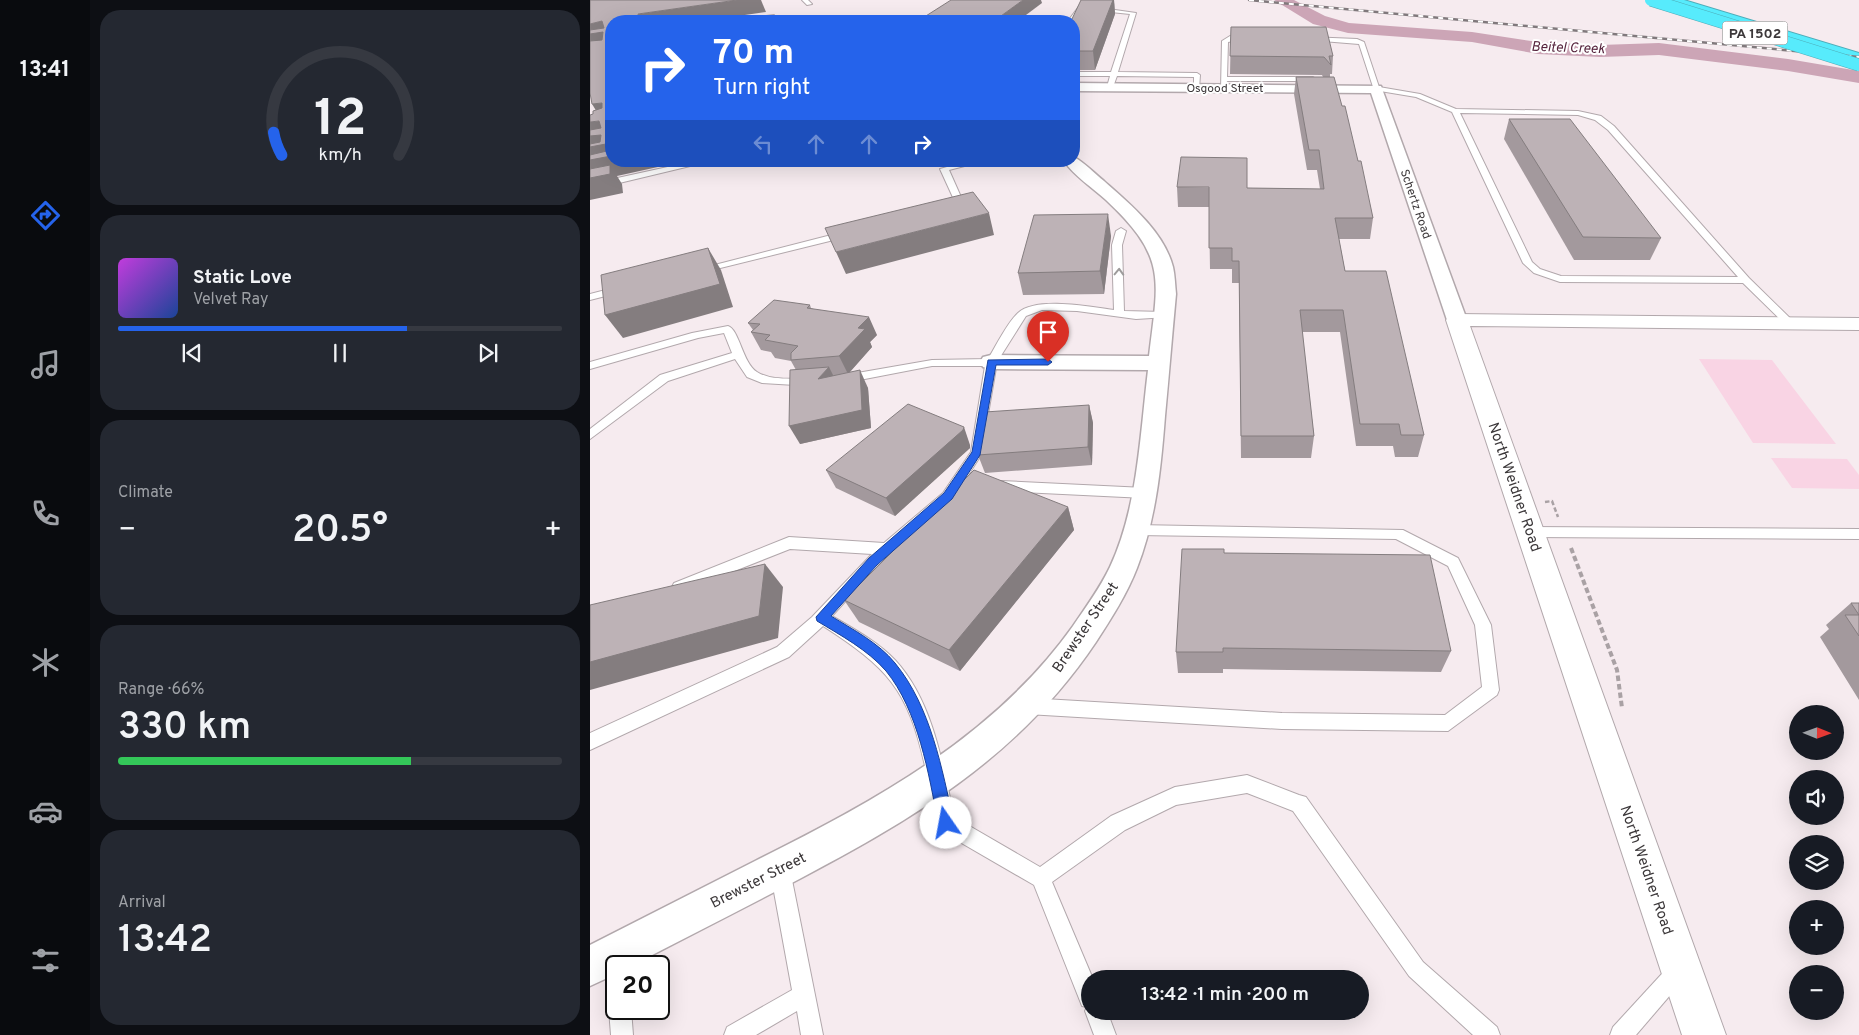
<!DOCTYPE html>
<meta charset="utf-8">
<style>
body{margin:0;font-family:Overpass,sans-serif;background:#242831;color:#f1f3f6;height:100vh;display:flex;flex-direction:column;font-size:19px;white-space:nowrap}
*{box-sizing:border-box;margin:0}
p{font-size:16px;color:#9ea1a6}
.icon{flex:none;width:28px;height:28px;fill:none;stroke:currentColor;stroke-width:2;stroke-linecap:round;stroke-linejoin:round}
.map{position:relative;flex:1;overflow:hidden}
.drawer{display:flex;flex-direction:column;gap:10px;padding:10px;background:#0d0f14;width:500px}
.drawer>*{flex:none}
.top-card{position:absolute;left:15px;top:15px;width:475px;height:152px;border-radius:20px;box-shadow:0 5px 20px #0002;background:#2563eb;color:#fff;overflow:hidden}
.needle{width:32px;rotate:91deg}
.buttons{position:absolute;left:1199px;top:705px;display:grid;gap:10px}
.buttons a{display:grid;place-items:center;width:55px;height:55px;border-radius:50%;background:#171b24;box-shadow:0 5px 20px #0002;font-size:25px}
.speed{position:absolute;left:15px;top:955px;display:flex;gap:10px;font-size:25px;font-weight:700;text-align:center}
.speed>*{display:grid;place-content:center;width:65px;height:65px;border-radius:50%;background:#171b24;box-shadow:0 5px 20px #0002;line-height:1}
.speed .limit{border:2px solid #111;border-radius:8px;background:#fff;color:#111}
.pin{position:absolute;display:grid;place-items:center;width:42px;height:42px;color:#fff;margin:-51px -21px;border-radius:50% 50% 50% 0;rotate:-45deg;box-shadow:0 0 5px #0007}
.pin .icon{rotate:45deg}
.me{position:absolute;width:55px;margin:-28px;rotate:348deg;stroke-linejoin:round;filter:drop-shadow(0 0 4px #0008)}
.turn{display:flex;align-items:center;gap:18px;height:105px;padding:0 25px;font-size:22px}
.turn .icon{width:65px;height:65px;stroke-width:2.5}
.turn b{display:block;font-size:35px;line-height:42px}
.lanes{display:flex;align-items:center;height:48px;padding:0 25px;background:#0003;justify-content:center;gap:25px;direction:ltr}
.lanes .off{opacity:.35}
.big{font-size:38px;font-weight:600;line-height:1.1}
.drawer .widget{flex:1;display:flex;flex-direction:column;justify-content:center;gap:8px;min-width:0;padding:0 18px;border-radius:20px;background:#242831}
.drawer .dial{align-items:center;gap:0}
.dial svg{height:130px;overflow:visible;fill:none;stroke:#363941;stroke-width:7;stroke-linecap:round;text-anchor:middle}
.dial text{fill:#f1f3f6;stroke:none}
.song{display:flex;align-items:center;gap:15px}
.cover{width:60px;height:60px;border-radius:8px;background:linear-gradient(135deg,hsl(290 70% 55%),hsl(220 70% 35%))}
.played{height:5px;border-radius:2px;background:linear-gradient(90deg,#2563eb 65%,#363941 65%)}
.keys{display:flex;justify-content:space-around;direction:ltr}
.heat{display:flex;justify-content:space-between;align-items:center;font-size:28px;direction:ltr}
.charge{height:8px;border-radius:4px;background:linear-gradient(90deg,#34c759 66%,#363941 0)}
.trip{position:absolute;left:491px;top:970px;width:288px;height:50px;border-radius:25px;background:#171b24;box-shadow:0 5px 20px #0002;font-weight:600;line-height:50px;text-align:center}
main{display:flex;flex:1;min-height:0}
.dock{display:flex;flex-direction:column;width:90px;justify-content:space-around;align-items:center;background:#090b0e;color:#9ea1a6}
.dock .icon{width:35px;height:35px}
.dock .selected{color:#2563eb}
.dock b{font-size:22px;color:#f1f3f6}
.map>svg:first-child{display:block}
</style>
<main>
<nav class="dock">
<b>13:41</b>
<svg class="icon selected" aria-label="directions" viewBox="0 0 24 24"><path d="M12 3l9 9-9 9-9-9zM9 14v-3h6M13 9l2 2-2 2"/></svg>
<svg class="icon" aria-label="music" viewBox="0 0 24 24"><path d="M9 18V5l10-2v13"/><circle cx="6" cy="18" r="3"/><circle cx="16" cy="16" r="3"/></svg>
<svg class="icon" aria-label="phone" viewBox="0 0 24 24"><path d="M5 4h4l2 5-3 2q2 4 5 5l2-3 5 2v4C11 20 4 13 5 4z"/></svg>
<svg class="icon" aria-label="climate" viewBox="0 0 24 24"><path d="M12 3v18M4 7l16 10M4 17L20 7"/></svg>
<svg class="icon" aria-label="car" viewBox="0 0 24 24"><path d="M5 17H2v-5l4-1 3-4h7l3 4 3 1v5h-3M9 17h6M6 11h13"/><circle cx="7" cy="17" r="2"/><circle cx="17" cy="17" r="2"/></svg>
<svg class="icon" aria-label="filters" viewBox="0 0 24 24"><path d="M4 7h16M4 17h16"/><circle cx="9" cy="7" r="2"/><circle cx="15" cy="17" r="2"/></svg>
</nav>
<section class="drawer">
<div class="widget dial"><svg viewBox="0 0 100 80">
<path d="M14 69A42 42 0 1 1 86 69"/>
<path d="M14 69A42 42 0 0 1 9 55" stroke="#2563eb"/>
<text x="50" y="56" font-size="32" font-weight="700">12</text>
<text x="50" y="72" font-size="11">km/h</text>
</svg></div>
<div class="widget">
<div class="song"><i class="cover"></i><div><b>Static Love</b><p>Velvet Ray</p></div></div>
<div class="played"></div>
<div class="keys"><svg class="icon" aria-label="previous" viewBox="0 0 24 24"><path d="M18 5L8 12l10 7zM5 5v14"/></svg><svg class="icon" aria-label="pause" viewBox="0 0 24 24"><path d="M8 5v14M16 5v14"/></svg><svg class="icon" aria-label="next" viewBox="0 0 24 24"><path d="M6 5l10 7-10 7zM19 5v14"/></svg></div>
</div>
<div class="widget"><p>Climate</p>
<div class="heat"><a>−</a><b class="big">20.5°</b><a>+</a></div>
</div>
<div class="widget"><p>Range · 66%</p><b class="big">330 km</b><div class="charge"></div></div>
<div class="widget"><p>Arrival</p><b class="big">13:42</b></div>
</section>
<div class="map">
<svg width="1269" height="1035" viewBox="0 0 1269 1035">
<rect width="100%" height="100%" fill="#f6ebef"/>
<!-- green -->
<g fill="#f9d4e4">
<path d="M 1109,359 L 1182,360 L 1246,444 L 1163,443 Z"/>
<path d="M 1181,458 L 1257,459 L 1269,475 L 1269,489 L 1202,488 Z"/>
</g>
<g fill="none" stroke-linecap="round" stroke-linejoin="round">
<!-- river -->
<path fill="#cca5b6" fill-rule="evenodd" d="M 684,0 L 704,0 L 735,16 L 759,23 L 882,32 L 948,42 L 1010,45 L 1069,43 L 1198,59 L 1269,71 L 1269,83 L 1198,71 L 1069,55 L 1010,57 L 948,54 L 882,42 L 758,33 L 723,24 Z"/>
<defs>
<g id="lane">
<path d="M 212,0 L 218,0 L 222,4 L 217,5 Z"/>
<path d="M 490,5 L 546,13 L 528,72 L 607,73 L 610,75 L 609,89 L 604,88 L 604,77 L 527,76 L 523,87 L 520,89 L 517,87 L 520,76 L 484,76 L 484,72 L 521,72 L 540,14 L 492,9 L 484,21 L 478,21 Z"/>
<path d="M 184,15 L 182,18 L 149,21 L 152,19 Z"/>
<path d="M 640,36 L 662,38 L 638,42 L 637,77 L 723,77 L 726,79 L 723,81 L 637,81 L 635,89 L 631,89 L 632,41 Z"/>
<path d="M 718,37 L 767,39 L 774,42 L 789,87 L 830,94 L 866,109 L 988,111 L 1011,116 L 1024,126 L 1159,278 L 1205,323 L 1200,326 L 1196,325 L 1153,283 L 970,282 L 944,273 L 933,263 L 862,112 L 826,97 L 784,90 L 769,44 L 720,40 ZM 870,113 L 988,115 L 1005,120 L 1018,130 L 1148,277 L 971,276 L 950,269 L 942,262 Z"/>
<path d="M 105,161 L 121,161 L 0,190 L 0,184 Z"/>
<path d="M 378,161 L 394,161 L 359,170 L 375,206 L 362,209 L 362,205 L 366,204 L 350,169 Z"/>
<path d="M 531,228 L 536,231 L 532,245 L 534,311 L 574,312 L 578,313 L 578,317 L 546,319 L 487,311 L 452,310 L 436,316 L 407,362 L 391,455 L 363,499 L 288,565 L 242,616 C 264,629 288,642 305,660 C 343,701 353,765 364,817 L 450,867 L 521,816 L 585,787 L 657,775 L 709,795 L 716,797 L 833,962 L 907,1027 L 910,1035 L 883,1035 L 819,976 L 703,811 L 657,793 L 586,805 L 535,830 L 462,882 L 503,979 L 500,979 L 500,1011 L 517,1011 L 526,1035 L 504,1035 L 495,1011 L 497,1007 L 492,1006 L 444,885 L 349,830 C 341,810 340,787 335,766 C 318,689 298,668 233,626 L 199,657 L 0,750 L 0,733 L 187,647 L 222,617 L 282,554 L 200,549 L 89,593 L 84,591 L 82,587 L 84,583 L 199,537 L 294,543 L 353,493 L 381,452 L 395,366 L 342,366 L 254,383 L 250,382 L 250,376 L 342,360 L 398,359 C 406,346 417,323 428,313 C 446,296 501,307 524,310 L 522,245 L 526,231 Z"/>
<path d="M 257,231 L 262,234 L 260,236 L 110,273 L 105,270 Z"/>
<path d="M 31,286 L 36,289 L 35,291 L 0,300 L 0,294 Z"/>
<path d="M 138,326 C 149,329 153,364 167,372 C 181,381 202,378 218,379 L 222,380 L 222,386 L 172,383 L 157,377 L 145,359 L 78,381 L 0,439 L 0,429 L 70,375 L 142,353 L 134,333 L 108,338 L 0,369 L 0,362 L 102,333 Z"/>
<path d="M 411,481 L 555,488 L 562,493 L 555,498 L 411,491 L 404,486 Z"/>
<path d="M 546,525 L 813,530 L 868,558 L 901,625 L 909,690 L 907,695 L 858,731 L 692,729 L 437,714 L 431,711 L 429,706 L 431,701 L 437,698 L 692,713 L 855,715 L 892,687 L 885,625 L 858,566 L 806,539 L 546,535 L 541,534 L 539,530 L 541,526 Z"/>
<path d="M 940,527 L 1269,529 L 1269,539 L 940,537 L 935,536 L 933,532 L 935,528 Z"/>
<path d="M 190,860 L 197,863 L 200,870 L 233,1035 L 211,1035 L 207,1011 L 166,1035 L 134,1035 L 137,1027 L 202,990 L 180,870 L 183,863 Z"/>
<path d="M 1087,961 L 1094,965 L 1098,972 L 1094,979 L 1046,1035 L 1020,1035 L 1023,1027 L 1080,965 Z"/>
<path d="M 26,1000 L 26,1009 L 41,1009 L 43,1035 L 21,1035 L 19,1009 L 22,1001 Z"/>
</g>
<g id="street">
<path d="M 484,83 L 791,86 L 877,320 L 874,324 L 867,326 L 860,324 L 857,320 L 781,93 L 484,91 Z"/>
<path d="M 484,157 C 494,162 505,174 514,181 C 540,204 574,232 583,267 C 585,276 585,285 586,294 C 582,335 579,375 575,416 C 571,468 566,519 547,568 C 537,594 521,619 506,642 C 427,760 318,822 196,886 C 144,913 93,939 41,966 L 26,966 L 26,974 L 0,986 L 0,945 C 55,917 110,889 165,861 C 285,801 404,737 483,626 C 496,607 510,588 520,567 C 548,507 550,435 558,370 L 401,369 L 393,367 L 390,362 L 393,357 L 401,355 L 559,356 C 568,279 578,258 516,200 C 503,188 484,176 474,161 L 484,161 Z"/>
</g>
<path id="secondary" d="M 867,314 L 1269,318 L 1269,330 L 880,326 L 1136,1035 L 1092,1035 L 856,320 L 860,316 Z"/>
<path id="highway" d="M 1078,0 L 1094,0 L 1269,53 L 1269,61 Z"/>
</defs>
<!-- lane casing -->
<use href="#lane" stroke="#b2a8ac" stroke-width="2"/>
<!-- street casing -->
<use href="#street" stroke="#b2a8ac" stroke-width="3"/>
<!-- secondary casing -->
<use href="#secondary" stroke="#b2a8ac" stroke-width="2"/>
<!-- highway casing -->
<use href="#highway" stroke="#4eacb8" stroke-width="2"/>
<!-- path-far1 -->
<path stroke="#a9a1a4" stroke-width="2.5" stroke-dasharray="4.5 2.5" stroke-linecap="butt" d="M 955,502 L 962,501 L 968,517"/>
<!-- path -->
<path stroke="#a9a1a4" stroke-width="4" stroke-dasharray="5.5 3" stroke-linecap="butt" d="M 981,548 L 1027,670 L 1032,708"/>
<!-- lane -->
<use href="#lane" fill="#fff" fill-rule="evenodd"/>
<!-- street -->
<use href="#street" fill="#fff" fill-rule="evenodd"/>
<!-- secondary -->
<use href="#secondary" fill="#fff" fill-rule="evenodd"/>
<!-- highway -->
<use href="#highway" fill="#57ebfc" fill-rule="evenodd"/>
<defs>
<path id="rail" d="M 659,0 L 1269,57"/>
</defs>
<!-- rail casing -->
<use href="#rail" stroke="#80797c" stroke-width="2.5"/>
<!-- rail -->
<use href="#rail" stroke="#fff" stroke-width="2" stroke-dasharray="5" stroke-linecap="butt"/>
<defs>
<path id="highway-bridge" d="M 1061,0 L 1269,65"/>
</defs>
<!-- highway-bridge casing -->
<use href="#highway-bridge" stroke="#4eacb8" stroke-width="13" stroke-linecap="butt"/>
<!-- highway-bridge -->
<use href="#highway-bridge" stroke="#57ebfc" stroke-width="12"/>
</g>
<!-- wall -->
<g fill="#a3999d">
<path d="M 491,0 L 524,0 L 525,14 L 505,70 L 484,70 L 484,21 Z"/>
<path d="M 641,27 L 743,56 L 742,74 L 740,74 L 740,77 L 752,106 L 768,161 L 783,218 L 780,239 L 749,239 L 755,271 L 834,435 L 828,457 L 805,457 L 803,446 L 766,446 L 750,332 L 712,332 L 724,436 L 721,458 L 651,458 L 649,283 L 642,283 L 642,269 L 620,269 L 619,207 L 588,207 L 587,187 L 730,189 L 727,170 L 717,170 L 704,94 L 706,77 L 733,77 L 732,75 L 640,74 Z"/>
<path d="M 919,119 L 1071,238 L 1060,260 L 984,260 L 914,139 Z"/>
<path d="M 521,236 L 514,294 L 433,295 L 428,273 Z"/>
<path d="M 220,305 L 221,308 L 287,335 L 280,342 L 282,347 L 260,372 L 278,388 L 281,428 L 210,444 L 206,370 L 201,361 L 185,358 L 181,352 L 171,350 L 161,332 L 163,330 L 158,323 Z"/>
<path d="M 499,405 L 503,423 L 502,465 L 395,473 L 388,455 Z"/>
<path d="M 380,445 L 380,448 L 305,516 L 246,488 L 236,470 Z"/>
<path d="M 478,507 L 484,530 L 370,671 L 269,622 L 254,600 Z"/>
<path d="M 634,553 L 861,651 L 851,672 L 633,669 L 633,673 L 588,673 L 586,652 Z"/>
<path d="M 1261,603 L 1269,603 L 1269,700 L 1230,637 L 1239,629 L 1236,625 Z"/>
</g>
<!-- shaded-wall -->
<g fill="#847d7f">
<path d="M 147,0 L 171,0 L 176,12 L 113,21 L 49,21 L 48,14 Z"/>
<path d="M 433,0 L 451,0 L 452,3 L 428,21 L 404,21 Z"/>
<path d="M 523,0 L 524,0 L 525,14 L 505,70 L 503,51 Z"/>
<path d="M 12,21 L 21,37 L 0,51 L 0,24 Z"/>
<path d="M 12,103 L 13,122 L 2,104 Z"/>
<path d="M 9,121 L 21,143 L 21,161 L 95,161 L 27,176 L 32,184 L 33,193 L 0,200 L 0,122 Z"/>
<path d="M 399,213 L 404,235 L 256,274 L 246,252 Z"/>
<path d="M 518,214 L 521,236 L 514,294 L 510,271 Z"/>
<path d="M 118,248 L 131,270 L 143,307 L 33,338 L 15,315 Z"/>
<path d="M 279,317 L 287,335 L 280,342 L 282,347 L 258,374 L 249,356 L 268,328 Z"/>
<path d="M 239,367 L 248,385 L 228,379 Z"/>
<path d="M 270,370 L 278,388 L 281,428 L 210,444 L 199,426 Z"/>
<path d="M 499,405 L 503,423 L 502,465 L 498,447 Z"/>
<path d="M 374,427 L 380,445 L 380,448 L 305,516 L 296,498 Z"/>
<path d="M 478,507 L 484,530 L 370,671 L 359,650 Z"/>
<path d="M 175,564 L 193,587 L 188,638 L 0,690 L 0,662 Z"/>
</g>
<!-- building -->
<g fill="#bdb2b6" stroke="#847d7f">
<path d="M 0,0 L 147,0 L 48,14 L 49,21 L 21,21 L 21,143 L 0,147 L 0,144 L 10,142 L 11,135 L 0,136 L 0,130 L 11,128 L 9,121 L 0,122 L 0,115 L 3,114 L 3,111 L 12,108 L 12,103 L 2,104 L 0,93 L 0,41 L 12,40 L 13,32 L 0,34 L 0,30 L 14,28 L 12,21 L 0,24 Z"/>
<path d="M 361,0 L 433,0 L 404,21 L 328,21 Z"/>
<path d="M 491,0 L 523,0 L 503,51 L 484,51 L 484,21 L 481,21 Z"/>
<path d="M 641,27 L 736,27 L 743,56 L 739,56 L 741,65 L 734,57 L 640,56 Z"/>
<path d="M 706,77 L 744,77 L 752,106 L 755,106 L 768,161 L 771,161 L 783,218 L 745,218 L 755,271 L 796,271 L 834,435 L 811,435 L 809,424 L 770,424 L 753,310 L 710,310 L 724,436 L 651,436 L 649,261 L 642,261 L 642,248 L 619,248 L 619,187 L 587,187 L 591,157 L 657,158 L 657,188 L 734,189 L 729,150 L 719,150 Z"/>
<path d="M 919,119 L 980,119 L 1071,238 L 993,237 Z"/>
<path d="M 21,150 L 21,156 L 0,160 L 0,155 Z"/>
<path d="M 20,165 L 20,174 L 0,178 L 0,169 Z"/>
<path d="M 383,192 L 399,213 L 246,252 L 235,228 Z"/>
<path d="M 518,214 L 510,271 L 428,273 L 444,215 Z"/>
<path d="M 118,248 L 130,284 L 15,315 L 11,275 Z"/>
<path d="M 184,300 L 220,305 L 217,308 L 279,317 L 268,328 L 275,329 L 249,356 L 201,360 L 201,353 L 208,346 L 175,340 L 180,335 L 161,332 L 170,324 L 158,323 Z"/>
<path d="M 239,367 L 228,379 L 270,370 L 272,410 L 199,426 L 200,370 Z"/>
<path d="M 318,404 L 374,427 L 373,430 L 296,498 L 236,470 Z"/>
<path d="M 499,405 L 498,447 L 388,455 L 395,412 Z"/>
<path d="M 384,470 L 478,507 L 359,650 L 254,600 Z"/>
<path d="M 592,549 L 634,549 L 634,553 L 840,555 L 861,651 L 633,648 L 633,652 L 586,652 Z"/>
<path d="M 175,564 L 169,616 L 0,662 L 0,605 Z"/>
<path d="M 1261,603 L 1269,603 L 1269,636 L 1255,615 L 1269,615 Z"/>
</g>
<!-- one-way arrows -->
<defs><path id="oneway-chevron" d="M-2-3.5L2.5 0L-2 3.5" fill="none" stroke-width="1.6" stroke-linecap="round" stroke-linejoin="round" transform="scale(1.25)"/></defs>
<use stroke="#9e9c9c" href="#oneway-chevron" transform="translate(529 272) rotate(-88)"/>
<!-- route -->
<path fill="#2563eb" stroke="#184099" d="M 398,360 L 458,359 L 462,362 L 458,365 L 406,365 L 390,455 L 362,499 L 287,565 L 241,616 C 262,629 289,643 305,663 C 341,707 352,769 364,823 L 361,828 L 356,831 L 351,828 L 348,823 C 339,774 328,710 296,671 C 278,650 250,635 227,621 L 226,617 L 279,558 L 354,493 L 382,452 Z"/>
<g text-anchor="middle" stroke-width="4" stroke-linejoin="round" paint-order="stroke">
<!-- far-street labels -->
<g font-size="12" fill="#3c383a" stroke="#fff">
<text x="635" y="92">Osgood Street</text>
<text transform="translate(826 204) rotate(71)" y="4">Schertz Road</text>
</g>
<!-- shield labels -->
<rect fill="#fff" stroke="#767475" stroke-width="1" x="1132.5" y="21.5" width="65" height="23" rx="4"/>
<g font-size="14" font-weight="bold" fill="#3c383a">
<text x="1165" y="38">PA 1502</text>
</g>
<!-- far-water labels -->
<g font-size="14" font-style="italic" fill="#56243d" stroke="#fff">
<text transform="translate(978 47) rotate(2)" y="5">Beitel Creek</text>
</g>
<!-- street labels -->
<g font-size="15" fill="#3c383a" stroke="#fff">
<text transform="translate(925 487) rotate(71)" y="5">North Weidner Road</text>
<text transform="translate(495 627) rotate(-56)" y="5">Brewster Street</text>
<text transform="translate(1057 870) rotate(71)" y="5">North Weidner Road</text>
<text transform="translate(168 880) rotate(-27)" y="5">Brewster Street</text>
</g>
</g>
</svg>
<div class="buttons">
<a><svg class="needle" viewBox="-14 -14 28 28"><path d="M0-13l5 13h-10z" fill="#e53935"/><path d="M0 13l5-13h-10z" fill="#9ea1a6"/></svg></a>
<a><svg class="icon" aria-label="sound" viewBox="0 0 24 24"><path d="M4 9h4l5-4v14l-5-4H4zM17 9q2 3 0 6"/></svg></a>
<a><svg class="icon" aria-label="layers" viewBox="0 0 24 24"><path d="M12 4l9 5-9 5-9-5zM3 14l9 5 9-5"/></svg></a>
<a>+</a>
<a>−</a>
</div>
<div class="speed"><div class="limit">20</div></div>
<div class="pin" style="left:458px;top:362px;background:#d93025"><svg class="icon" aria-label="arrive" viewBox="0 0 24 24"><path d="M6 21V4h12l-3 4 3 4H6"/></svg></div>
<svg class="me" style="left:356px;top:823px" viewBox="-20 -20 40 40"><circle r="19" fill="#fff"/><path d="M0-13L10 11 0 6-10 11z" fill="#2563eb"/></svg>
<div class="trip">13:42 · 1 min · 200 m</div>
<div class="top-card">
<div class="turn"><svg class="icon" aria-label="right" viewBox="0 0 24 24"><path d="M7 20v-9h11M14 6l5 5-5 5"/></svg><div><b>70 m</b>Turn right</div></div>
<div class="lanes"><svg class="icon off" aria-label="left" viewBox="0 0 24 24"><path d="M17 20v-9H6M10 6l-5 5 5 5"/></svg><svg class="icon off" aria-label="ahead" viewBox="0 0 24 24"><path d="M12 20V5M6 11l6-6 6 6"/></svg><svg class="icon off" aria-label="ahead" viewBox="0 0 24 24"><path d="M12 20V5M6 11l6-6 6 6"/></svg><svg class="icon" aria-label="right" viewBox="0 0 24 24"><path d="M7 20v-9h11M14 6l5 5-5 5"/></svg></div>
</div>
</div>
</main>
